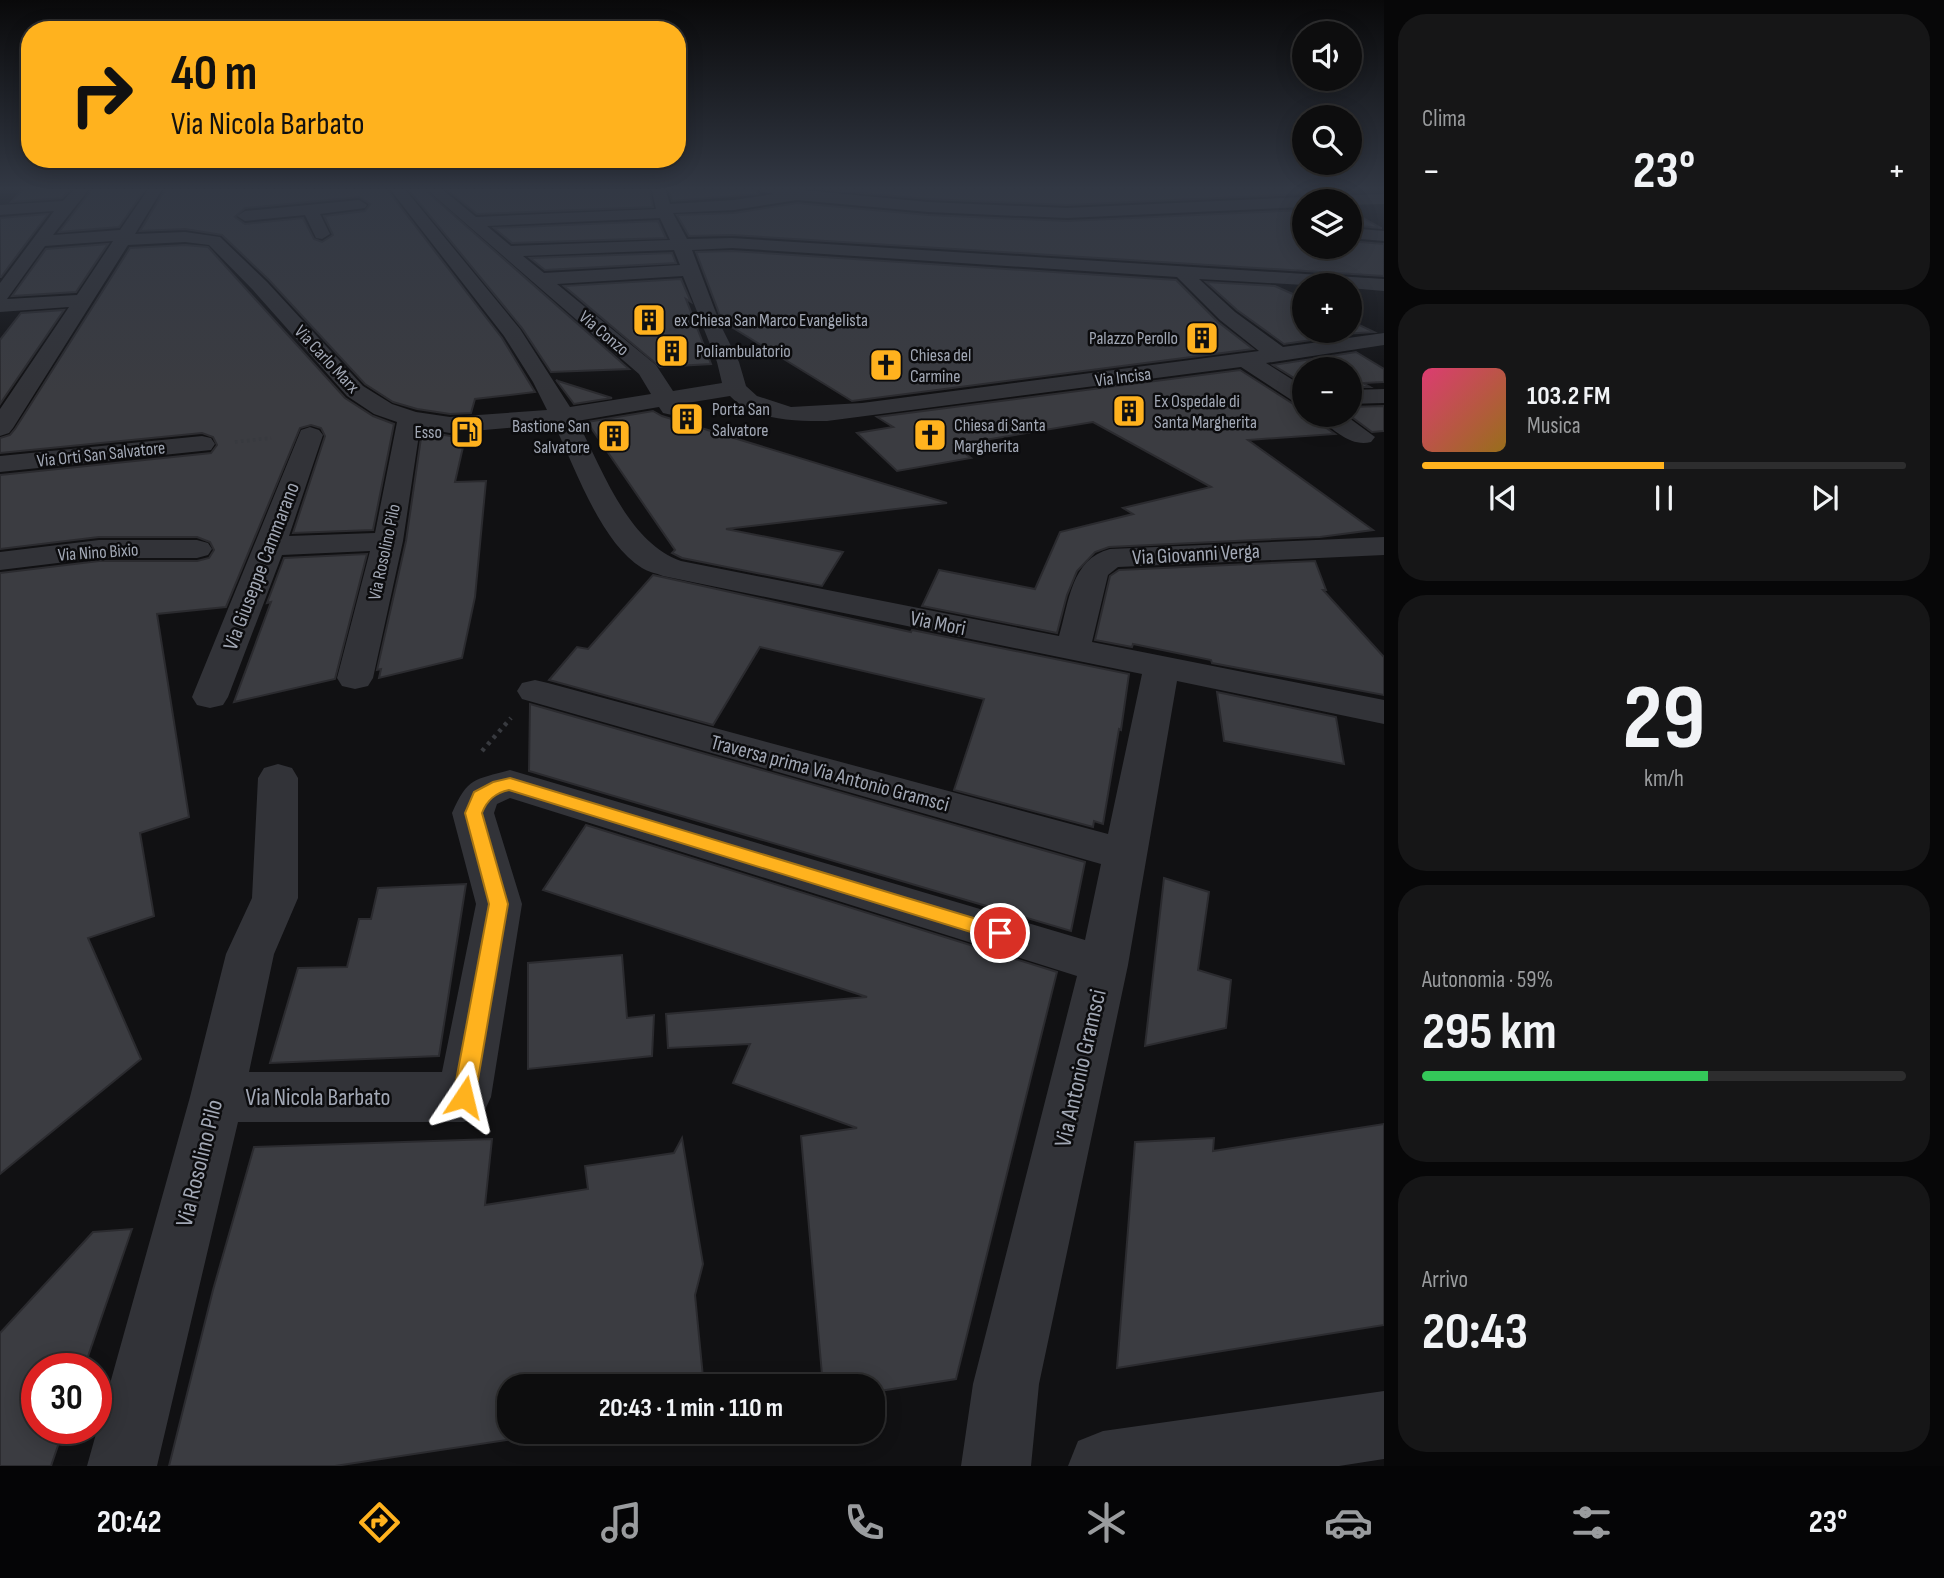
<!DOCTYPE html>
<html lang="it">
<meta charset="utf-8">
<style>
body{margin:0;font-family:"Sofia Sans Condensed",sans-serif;background:#161617;color:#f1f3f6;height:100vh;display:flex;flex-direction:column;font-size:26px;white-space:nowrap}
*{box-sizing:border-box;margin:0}
p{font-size:23px;color:#9a9c9e}
.icon{flex:none;width:38px;height:38px;fill:none;stroke:currentColor;stroke-width:2;stroke-linecap:round;stroke-linejoin:round}
.map{position:relative;flex:1;overflow:hidden}
.details{display:flex;flex-direction:column;gap:14px;padding:14px;background:#070708;width:560px}
.details>*{flex:none}
.hud{position:absolute;left:21px;top:21px;width:665px;height:147px;border-radius:28px;box-shadow:0 4px 18px #0003,0 0 0 2px #2d2d2e;background:#ffb21e;color:#111;overflow:hidden}
.fabs{position:absolute;left:1292px;top:21px;display:grid;gap:14px}
.fabs a{display:grid;place-items:center;width:70px;height:70px;border-radius:50%;background:#0d0d0e;box-shadow:0 4px 18px #0003,0 0 0 2px #2d2d2e;font-size:35px}
.speed{position:absolute;left:21px;top:1353px;display:flex;gap:14px;font-size:35px;font-weight:700;text-align:center}
.speed>*{display:grid;place-content:center;width:91px;height:91px;border-radius:50%;background:#0d0d0e;box-shadow:0 4px 18px #0003,0 0 0 2px #2d2d2e;line-height:1}
.speed .limit{border:10px solid #d22;background:#fff;color:#111}
.pin{position:absolute;display:grid;place-items:center;width:60px;height:60px;color:#fff;margin:-30px;border:4px solid #fff;border-radius:50%;box-shadow:0 2px 7px #0007}
.me{position:absolute;width:77px;margin:-38px;rotate:10deg;stroke-linejoin:round;filter:drop-shadow(0 0 5px #0008)}
.turn{display:flex;align-items:center;gap:24px;height:147px;padding:0 35px;font-size:32px}
.turn .icon{width:91px;height:91px;stroke-width:2.5}
.turn b{display:block;font-size:49px;line-height:60px}
.big{font-size:52px;font-weight:700;line-height:1.1}
.details .card{flex:1;display:flex;flex-direction:column;justify-content:center;gap:10px;min-width:0;padding:0 24px;border-radius:28px;background:#161617}
.details .dial{align-items:center;gap:0}
.dial b{font-size:91px;line-height:1}
.song{display:flex;align-items:center;gap:21px}
.cover{width:84px;height:84px;border-radius:10px;background:linear-gradient(135deg,hsl(340 70% 55%),hsl(40 70% 35%))}
.played{height:7px;border-radius:4px;background:linear-gradient(90deg,#ffb21e 50%,#2d2d2e 50%)}
.keys{display:flex;justify-content:space-around;direction:ltr}
.heat{display:flex;justify-content:space-between;align-items:center;font-size:38px;direction:ltr}
.charge{height:10px;border-radius:5px;background:linear-gradient(90deg,#34c759 59%,#2d2d2e 0)}
.trip{position:absolute;left:497px;top:1374px;width:388px;height:70px;border-radius:28px;background:#0d0d0e;box-shadow:0 4px 18px #0003,0 0 0 2px #2d2d2e;font-weight:700;line-height:70px;text-align:center}
.menu{display:flex;height:112px;justify-content:space-around;align-items:center;background:#050506;color:#9a9c9e}
.menu .icon{width:49px;height:49px}
.menu .active{color:#ffb21e}
.menu b{font-size:32px;color:#f1f3f6}
main{display:flex;flex:1;min-height:0}
.map>svg:first-child{display:block}
</style>
<main>
<div class="map">
<svg width="1384" height="1466" viewBox="0 0 1384 1466">
<rect width="100%" height="100%" fill="#111113"/>
<!-- building -->
<g fill="#3b3c41" stroke="#2b2b2f" stroke-width="2" fill-rule="evenodd">
<path d="M 24,188 L 72,188 L 62,198 L 11,202 Z"/>
<path d="M 93,188 L 146,188 L 119,227 L 59,232 Z"/>
<path d="M 166,188 L 386,188 L 502,338 L 535,392 L 475,399 L 471,413 L 450,414 L 417,409 L 393,402 L 365,384 L 269,280 L 222,235 L 185,229 L 140,231 ZM 359,197 L 370,204 L 365,211 L 324,216 L 333,235 L 322,242 L 314,239 L 303,218 L 245,224 L 235,217 L 245,208 Z"/>
<path d="M 407,188 L 423,188 L 629,369 L 551,372 L 522,328 Z"/>
<path d="M 445,188 L 649,188 L 653,207 L 477,214 Z"/>
<path d="M 668,188 L 754,188 L 758,194 L 672,201 Z"/>
<path d="M 806,188 L 1306,188 L 1326,197 L 1322,201 L 1313,201 L 1304,194 L 1067,205 L 928,199 Z"/>
<path d="M 797,203 L 928,215 L 1067,221 L 1304,210 L 1304,247 L 1349,247 L 1349,241 L 1384,244 L 1384,276 L 732,235 L 689,236 L 677,215 L 734,213 Z"/>
<path d="M 1349,210 L 1381,228 L 1382,228 L 1349,225 Z"/>
<path d="M 48,214 L 1,277 L 0,277 L 0,218 Z"/>
<path d="M 658,221 L 666,238 L 512,243 L 494,228 Z"/>
<path d="M 108,244 L 76,292 L 12,296 L 46,249 Z"/>
<path d="M 185,245 L 208,247 L 345,398 L 373,416 L 394,424 L 373,530 L 293,533 L 325,436 L 321,428 L 311,425 L 300,428 L 226,607 L 157,614 L 189,817 L 140,833 L 154,916 L 88,938 L 141,1059 L 0,1174 L 0,573 L 99,561 L 197,561 L 209,558 L 214,550 L 210,542 L 197,537 L 99,537 L 0,549 L 0,475 L 211,453 L 217,445 L 213,437 L 202,433 L 0,453 L 0,438 L 10,435 L 15,429 L 130,248 Z"/>
<path d="M 732,251 L 1176,280 L 1218,322 L 1253,349 L 852,401 L 722,321 L 696,252 Z"/>
<path d="M 672,253 L 676,263 L 545,270 L 530,258 Z"/>
<path d="M 681,279 L 691,302 L 686,299 L 711,364 L 660,367 L 564,286 Z"/>
<path d="M 1206,282 L 1275,286 L 1304,299 L 1304,331 L 1349,331 L 1349,320 L 1374,332 L 1329,335 L 1333,337 L 1284,344 L 1237,310 Z"/>
<path d="M 64,310 L 0,404 L 0,340 L 21,313 Z"/>
<path d="M 1356,352 L 1384,369 L 1384,382 L 1363,383 L 1370,387 L 1349,387 L 1349,369 L 1304,369 L 1304,384 L 1273,365 Z"/>
<path d="M 1240,370 L 1295,405 L 1304,407 L 1304,415 L 1314,415 L 1318,422 L 1335,434 L 1248,440 L 1373,530 L 1320,537 L 1109,547 L 1095,552 L 1077,571 L 1067,595 L 1057,633 L 922,606 L 939,570 L 1035,589 L 1060,532 L 1133,514 L 1123,508 L 1211,487 L 1093,422 L 954,445 L 971,458 L 897,471 L 857,433 L 893,427 L 877,417 Z"/>
<path d="M 556,380 L 558,381 L 612,398 L 574,404 Z"/>
<path d="M 1384,406 L 1384,431 L 1372,432 L 1349,415 L 1349,407 Z"/>
<path d="M 653,411 L 662,416 L 947,503 L 726,529 L 843,552 L 822,586 L 682,558 L 672,553 L 675,550 L 587,422 Z"/>
<path d="M 422,431 L 450,436 L 466,434 L 455,482 L 486,481 L 475,597 L 462,658 L 379,678 L 381,669 L 377,670 L 406,541 Z"/>
<path d="M 367,554 L 335,679 L 234,702 L 271,602 L 267,603 L 284,558 Z"/>
<path d="M 1315,561 L 1326,590 L 1323,590 L 1384,657 L 1384,695 L 1212,663 L 1211,660 L 1133,644 L 1132,647 L 1095,640 L 1110,576 L 1119,570 Z"/>
<path d="M 653,575 L 911,632 L 912,630 L 1129,674 L 1121,730 L 1119,729 L 1103,824 L 1094,821 L 1093,827 L 954,790 L 984,699 L 760,647 L 713,725 L 549,680 L 577,647 L 588,649 Z"/>
<path d="M 1217,692 L 1336,717 L 1344,764 L 1224,741 Z"/>
<path d="M 530,704 L 1085,862 L 1071,931 L 529,771 Z"/>
<path d="M 586,825 L 1057,972 L 956,1379 L 873,1392 L 873,1386 L 823,1386 L 801,1136 L 857,1128 L 733,1083 L 750,1044 L 668,1048 L 666,1014 L 867,997 L 543,890 Z"/>
<path d="M 1164,878 L 1209,892 L 1198,970 L 1231,980 L 1226,1028 L 1145,1046 Z"/>
<path d="M 466,884 L 439,1056 L 270,1063 L 298,968 L 347,967 L 359,919 L 371,919 L 378,888 Z"/>
<path d="M 622,955 L 627,1018 L 654,1015 L 652,1056 L 528,1069 L 528,963 Z"/>
<path d="M 1384,1124 L 1384,1325 L 1117,1368 L 1135,1142 L 1214,1138 L 1213,1151 Z"/>
<path d="M 682,1138 L 703,1264 L 695,1295 L 703,1377 L 692,1386 L 509,1386 L 509,1432 L 560,1432 L 335,1466 L 169,1466 L 213,1290 L 254,1147 L 492,1139 L 485,1205 L 588,1189 L 585,1166 L 674,1153 Z"/>
<path d="M 132,1229 L 84,1368 L 37,1368 L 37,1428 L 64,1428 L 51,1466 L 0,1466 L 0,1333 L 93,1232 Z"/>
</g>
<g fill="none" stroke-linecap="round" stroke-linejoin="round">
<!-- path-far2 -->
<path stroke="#383a3f" stroke-width="2.5" stroke-dasharray="2 2.5" stroke-linecap="butt" d="M 656,331 L 676,329"/>
<!-- path-far1 -->
<path stroke="#383a3f" stroke-width="3.5" stroke-dasharray="2.5 3.5" stroke-linecap="butt" d="M 235,442 L 271,438"/>
<!-- path -->
<path stroke="#383a3f" stroke-width="4.5" stroke-dasharray="3.5 5" stroke-linecap="butt" d="M 482,751 L 511,718"/>
<!-- minor -->
<g fill="#323338" fill-rule="evenodd">
<path d="M 75,188 L 90,188 L 53,235 L 120,230 L 149,188 L 163,188 L 135,234 L 185,232 L 220,237 L 267,282 L 363,386 L 392,404 L 416,412 L 450,417 L 547,410 L 533,382 L 504,336 L 389,188 L 404,188 L 520,329 L 570,407 L 651,394 L 639,374 L 425,188 L 441,188 L 476,217 L 656,209 L 651,188 L 665,188 L 670,204 L 734,200 L 773,194 L 759,191 L 757,188 L 782,188 L 928,202 L 1067,208 L 1304,197 L 1311,201 L 1304,201 L 1304,207 L 1067,218 L 928,212 L 797,200 L 734,210 L 673,213 L 687,239 L 732,238 L 1384,279 L 1384,291 L 1349,288 L 1349,285 L 1304,285 L 1199,279 L 1235,312 L 1283,347 L 1384,333 L 1384,345 L 1266,363 L 1304,387 L 1304,405 L 1296,403 L 1241,367 L 827,421 C 794,421 754,421 730,396 L 681,404 L 684,408 L 681,413 L 672,415 L 663,413 L 659,407 L 577,421 C 602,468 627,542 681,561 L 1059,636 C 1069,602 1071,559 1110,549 L 1384,537 L 1384,555 L 1118,567 L 1108,575 L 1092,642 L 1384,700 L 1384,724 L 1177,681 L 1128,965 L 1039,1384 L 1031,1466 L 961,1466 L 973,1384 L 1077,976 L 510,798 L 497,804 L 494,813 L 522,904 L 491,1097 L 483,1114 L 464,1122 L 238,1122 L 157,1466 L 87,1466 L 190,1097 L 226,954 L 252,898 L 258,778 L 264,768 L 278,764 L 292,768 L 298,778 L 298,898 L 274,954 L 249,1072 L 442,1072 L 476,904 L 452,813 C 468,777 474,780 510,770 L 1085,940 L 1101,864 L 522,699 L 517,691 L 522,683 L 535,680 L 548,683 L 1108,834 L 1142,674 L 663,576 C 656,573 648,572 642,568 C 600,542 575,467 554,424 L 450,433 L 420,428 L 403,541 L 373,678 L 368,686 L 355,689 L 342,686 L 337,678 L 370,551 L 282,555 L 228,697 L 223,705 L 210,708 L 197,705 L 192,697 L 301,430 L 310,427 L 319,430 L 323,435 L 289,536 L 375,533 L 397,422 L 374,414 L 347,396 L 253,290 L 209,245 L 185,242 L 128,245 L 13,428 L 9,433 L 0,436 L 0,409 L 69,307 L 0,312 L 0,283 L 54,211 L 0,215 L 0,205 L 63,201 ZM 660,218 L 670,240 L 511,246 L 487,226 ZM 113,241 L 77,295 L 7,299 L 45,246 ZM 732,248 L 1177,277 L 1220,320 L 1259,351 L 862,403 L 791,407 L 757,396 L 746,386 L 739,362 L 721,326 L 692,250 ZM 674,250 L 680,265 L 544,273 L 523,256 ZM 683,276 L 717,362 L 722,383 L 673,391 L 656,365 L 557,284 Z"/>
<path d="M 1384,194 L 1384,204 L 1349,205 L 1349,201 L 1324,201 L 1332,196 Z"/>
<path d="M 359,200 L 367,205 L 365,208 L 320,214 L 330,234 L 322,239 L 316,238 L 305,215 L 245,221 L 237,216 L 245,211 Z"/>
<path d="M 1349,228 L 1384,231 L 1384,241 L 1349,238 Z"/>
<path d="M 1384,389 L 1384,403 L 1349,404 L 1349,390 Z"/>
<path d="M 1317,415 L 1345,415 L 1375,437 L 1371,442 C 1351,447 1336,431 1320,420 Z"/>
<path d="M 202,436 L 211,438 L 215,444 L 211,450 L 0,472 L 0,456 Z"/>
<path d="M 99,540 L 197,540 L 208,543 L 212,549 L 208,555 L 197,558 L 99,558 L 0,570 L 0,552 Z"/>
<path d="M 1384,1391 L 1384,1459 L 1339,1466 L 1068,1466 L 1078,1441 L 1103,1431 Z"/>
</g>
</g>
<!-- sky -->
<linearGradient id="sky" x2="0" y2="1"><stop stop-color="#09090a"/><stop offset="0.48" stop-color="#323844"/><stop offset="1" stop-color="#323844" stop-opacity="0"/></linearGradient>
<rect width="1384" height="393" fill="url(#sky)"/>
<!-- route -->
<path fill="#ffb21e" stroke="#a67414" stroke-width="2" d="M 510,778 L 1000,926 L 1007,928 L 1010,933 L 1007,939 L 1000,941 L 509,790 C 495,793 487,800 482,813 L 508,904 L 475,1097 L 472,1104 L 464,1107 L 456,1104 L 453,1097 L 489,904 L 465,813 L 474,792 L 493,782 Z"/>
<!-- icons -->
<defs>
<symbol id="building-square" viewBox="-11 -11 22 22"><rect x="-9" y="-9" width="18" height="18" rx="4" fill="#ffb21e" stroke="#0c0c0e"/><path d="M-4-6H4V6H1V3H-1V6H-4ZM-2.5-4.3h1.7v1.8h-1.7ZM.8-4.3h1.7v1.8H.8ZM-2.5-1h1.7V.8h-1.7ZM.8-1h1.7V.8H.8Z" fill="#111"/></symbol>
<symbol id="church-square" viewBox="-11 -11 22 22"><rect x="-9" y="-9" width="18" height="18" rx="4" fill="#ffb21e" stroke="#0c0c0e"/><path d="M-1.2-6h2.4v3.5h3.3v2.4h-3.3V6h-2.4V-.1h-3.3v-2.4h3.3Z" fill="#111"/></symbol>
<symbol id="fuel-square" viewBox="-11 -11 22 22"><rect x="-9" y="-9" width="18" height="18" rx="4" fill="#ffb21e" stroke="#0c0c0e"/><path d="M-5.5-6h7V0h2V4h1.3V-2.5L3-4.5l.8-.8L6-3V5H2.5V1h-1V6h-7ZM-4.2-4.7v3.2H.2V-4.7Z" fill="#111"/></symbol>
</defs>
<g fill-rule="evenodd">
<use href="#building-square" x="630" y="301" width="38" height="38"/>
<use href="#building-square" x="1183" y="319" width="38" height="38"/>
<use href="#building-square" x="653" y="332" width="38" height="38"/>
<use href="#church-square" x="867" y="346" width="38" height="38"/>
<use href="#building-square" x="1110" y="392" width="38" height="38"/>
<use href="#building-square" x="668" y="400" width="38" height="38"/>
<use href="#fuel-square" x="448" y="413" width="38" height="38"/>
<use href="#church-square" x="911" y="416" width="38" height="38"/>
<use href="#building-square" x="595" y="417" width="38" height="38"/>
</g>
<g text-anchor="middle" stroke-width="5" stroke-linejoin="round" paint-order="stroke">
<!-- far-poi labels -->
<g font-size="18" fill="#a2a8b5" stroke="#0c0c0e" text-anchor="start">
<text x="674" y="326">ex Chiesa San Marco Evangelista</text>
<text x="1178" y="344" text-anchor="end">Palazzo Perollo</text>
<text x="696" y="357">Poliambulatorio</text>
<text x="910" y="361">Chiesa del<tspan x="910" dy="21">Carmine</tspan></text>
<text x="1154" y="407">Ex Ospedale di<tspan x="1154" dy="21">Santa Margherita</tspan></text>
<text x="712" y="415">Porta San<tspan x="712" dy="21">Salvatore</tspan></text>
<text x="954" y="431">Chiesa di Santa<tspan x="954" dy="21">Margherita</tspan></text>
<text x="590" y="432" text-anchor="end">Bastione San<tspan x="590" dy="21">Salvatore</tspan></text>
<text x="442" y="438" text-anchor="end">Esso</text>
</g>
<!-- far-street labels -->
<g font-size="18" fill="#a2a8b5" stroke="#0c0c0e">
<text transform="translate(604 333) rotate(40)" y="6">Via Conzo</text>
<text transform="translate(327 359) rotate(47)" y="6">Via Carlo Marx</text>
<text transform="translate(1123 377) rotate(-7)" y="6">Via Incisa</text>
<text transform="translate(101 454) rotate(-6)" y="6">Via Orti San Salvatore</text>
<text transform="translate(98 552) rotate(-4)" y="6">Via Nino Bixio</text>
<text transform="translate(384 552) rotate(-78)" y="6">Via Rosolino Pilo</text>
</g>
<!-- street labels -->
<g font-size="21" fill="#a2a8b5" stroke="#0c0c0e">
<text transform="translate(1196 554) rotate(-3)" y="7">Via Giovanni Verga</text>
<text transform="translate(261 566) rotate(-69)" y="7">Via Giuseppe Cammarano</text>
<text transform="translate(938 623) rotate(11)" y="7">Via Mori</text>
<text transform="translate(830 773) rotate(15)" y="7">Traversa prima Via Antonio Gramsci</text>
</g>
<!-- near-street labels -->
<g font-size="24" fill="#a2a8b5" stroke="#0c0c0e">
<text transform="translate(1080 1068) rotate(-77)" y="8">Via Antonio Gramsci</text>
<text x="318" y="1105">Via Nicola Barbato</text>
<text transform="translate(199 1163) rotate(-76)" y="8">Via Rosolino Pilo</text>
</g>
</g>
</svg>
<div class="fabs">
<a><svg class="icon" aria-label="sound" viewBox="0 0 24 24"><path d="M4 9h4l5-4v14l-5-4H4zM17 9q2 3 0 6"/></svg></a>
<a><svg class="icon" aria-label="search" viewBox="0 0 24 24"><circle cx="10" cy="10" r="6"/><path d="M15 15l6 6"/></svg></a>
<a><svg class="icon" aria-label="layers" viewBox="0 0 24 24"><path d="M12 4l9 5-9 5-9-5zM3 14l9 5 9-5"/></svg></a>
<a>+</a>
<a>−</a>
</div>
<div class="speed"><div class="limit">30</div></div>
<div class="pin" style="left:1000px;top:933px;background:#d93025"><svg class="icon" aria-label="arrive" viewBox="0 0 24 24"><path d="M6 21V4h12l-3 4 3 4H6"/></svg></div>
<svg class="me" style="left:464px;top:1097px" viewBox="-20 -20 40 40"><path d="M0-17L14 15 0 8-14 15z" fill="#ffb21e" stroke="#fff" stroke-width="4"/></svg>
<div class="trip">20:43 · 1 min · 110 m</div>
<div class="hud">
<div class="turn"><svg class="icon" aria-label="right" viewBox="0 0 24 24"><path d="M7 20v-9h11M14 6l5 5-5 5"/></svg><div><b>40 m</b>Via Nicola Barbato</div></div>
</div>
</div>
<section class="details">
<div class="card"><p>Clima</p>
<div class="heat"><a>−</a><b class="big">23°</b><a>+</a></div>
</div>
<div class="card">
<div class="song"><i class="cover"></i><div><b>103.2 FM</b><p>Musica</p></div></div>
<div class="played"></div>
<div class="keys"><svg class="icon" aria-label="previous" viewBox="0 0 24 24"><path d="M18 5L8 12l10 7zM5 5v14"/></svg><svg class="icon" aria-label="pause" viewBox="0 0 24 24"><path d="M8 5v14M16 5v14"/></svg><svg class="icon" aria-label="next" viewBox="0 0 24 24"><path d="M6 5l10 7-10 7zM19 5v14"/></svg></div>
</div>
<div class="card dial"><b>29</b><p>km/h</p></div>
<div class="card"><p>Autonomia · 59%</p><b class="big">295 km</b><div class="charge"></div></div>
<div class="card"><p>Arrivo</p><b class="big">20:43</b></div>
</section>
</main>
<nav class="menu">
<b>20:42</b>
<svg class="icon active" aria-label="directions" viewBox="0 0 24 24"><path d="M12 3l9 9-9 9-9-9zM9 14v-3h6M13 9l2 2-2 2"/></svg>
<svg class="icon" aria-label="music" viewBox="0 0 24 24"><path d="M9 18V5l10-2v13"/><circle cx="6" cy="18" r="3"/><circle cx="16" cy="16" r="3"/></svg>
<svg class="icon" aria-label="phone" viewBox="0 0 24 24"><path d="M5 4h4l2 5-3 2q2 4 5 5l2-3 5 2v4C11 20 4 13 5 4z"/></svg>
<svg class="icon" aria-label="climate" viewBox="0 0 24 24"><path d="M12 3v18M4 7l16 10M4 17L20 7"/></svg>
<svg class="icon" aria-label="car" viewBox="0 0 24 24"><path d="M5 17H2v-5l4-1 3-4h7l3 4 3 1v5h-3M9 17h6M6 11h13"/><circle cx="7" cy="17" r="2"/><circle cx="17" cy="17" r="2"/></svg>
<svg class="icon" aria-label="filters" viewBox="0 0 24 24"><path d="M4 7h16M4 17h16"/><circle cx="9" cy="7" r="2"/><circle cx="15" cy="17" r="2"/></svg>
<b>23°</b>
</nav>
